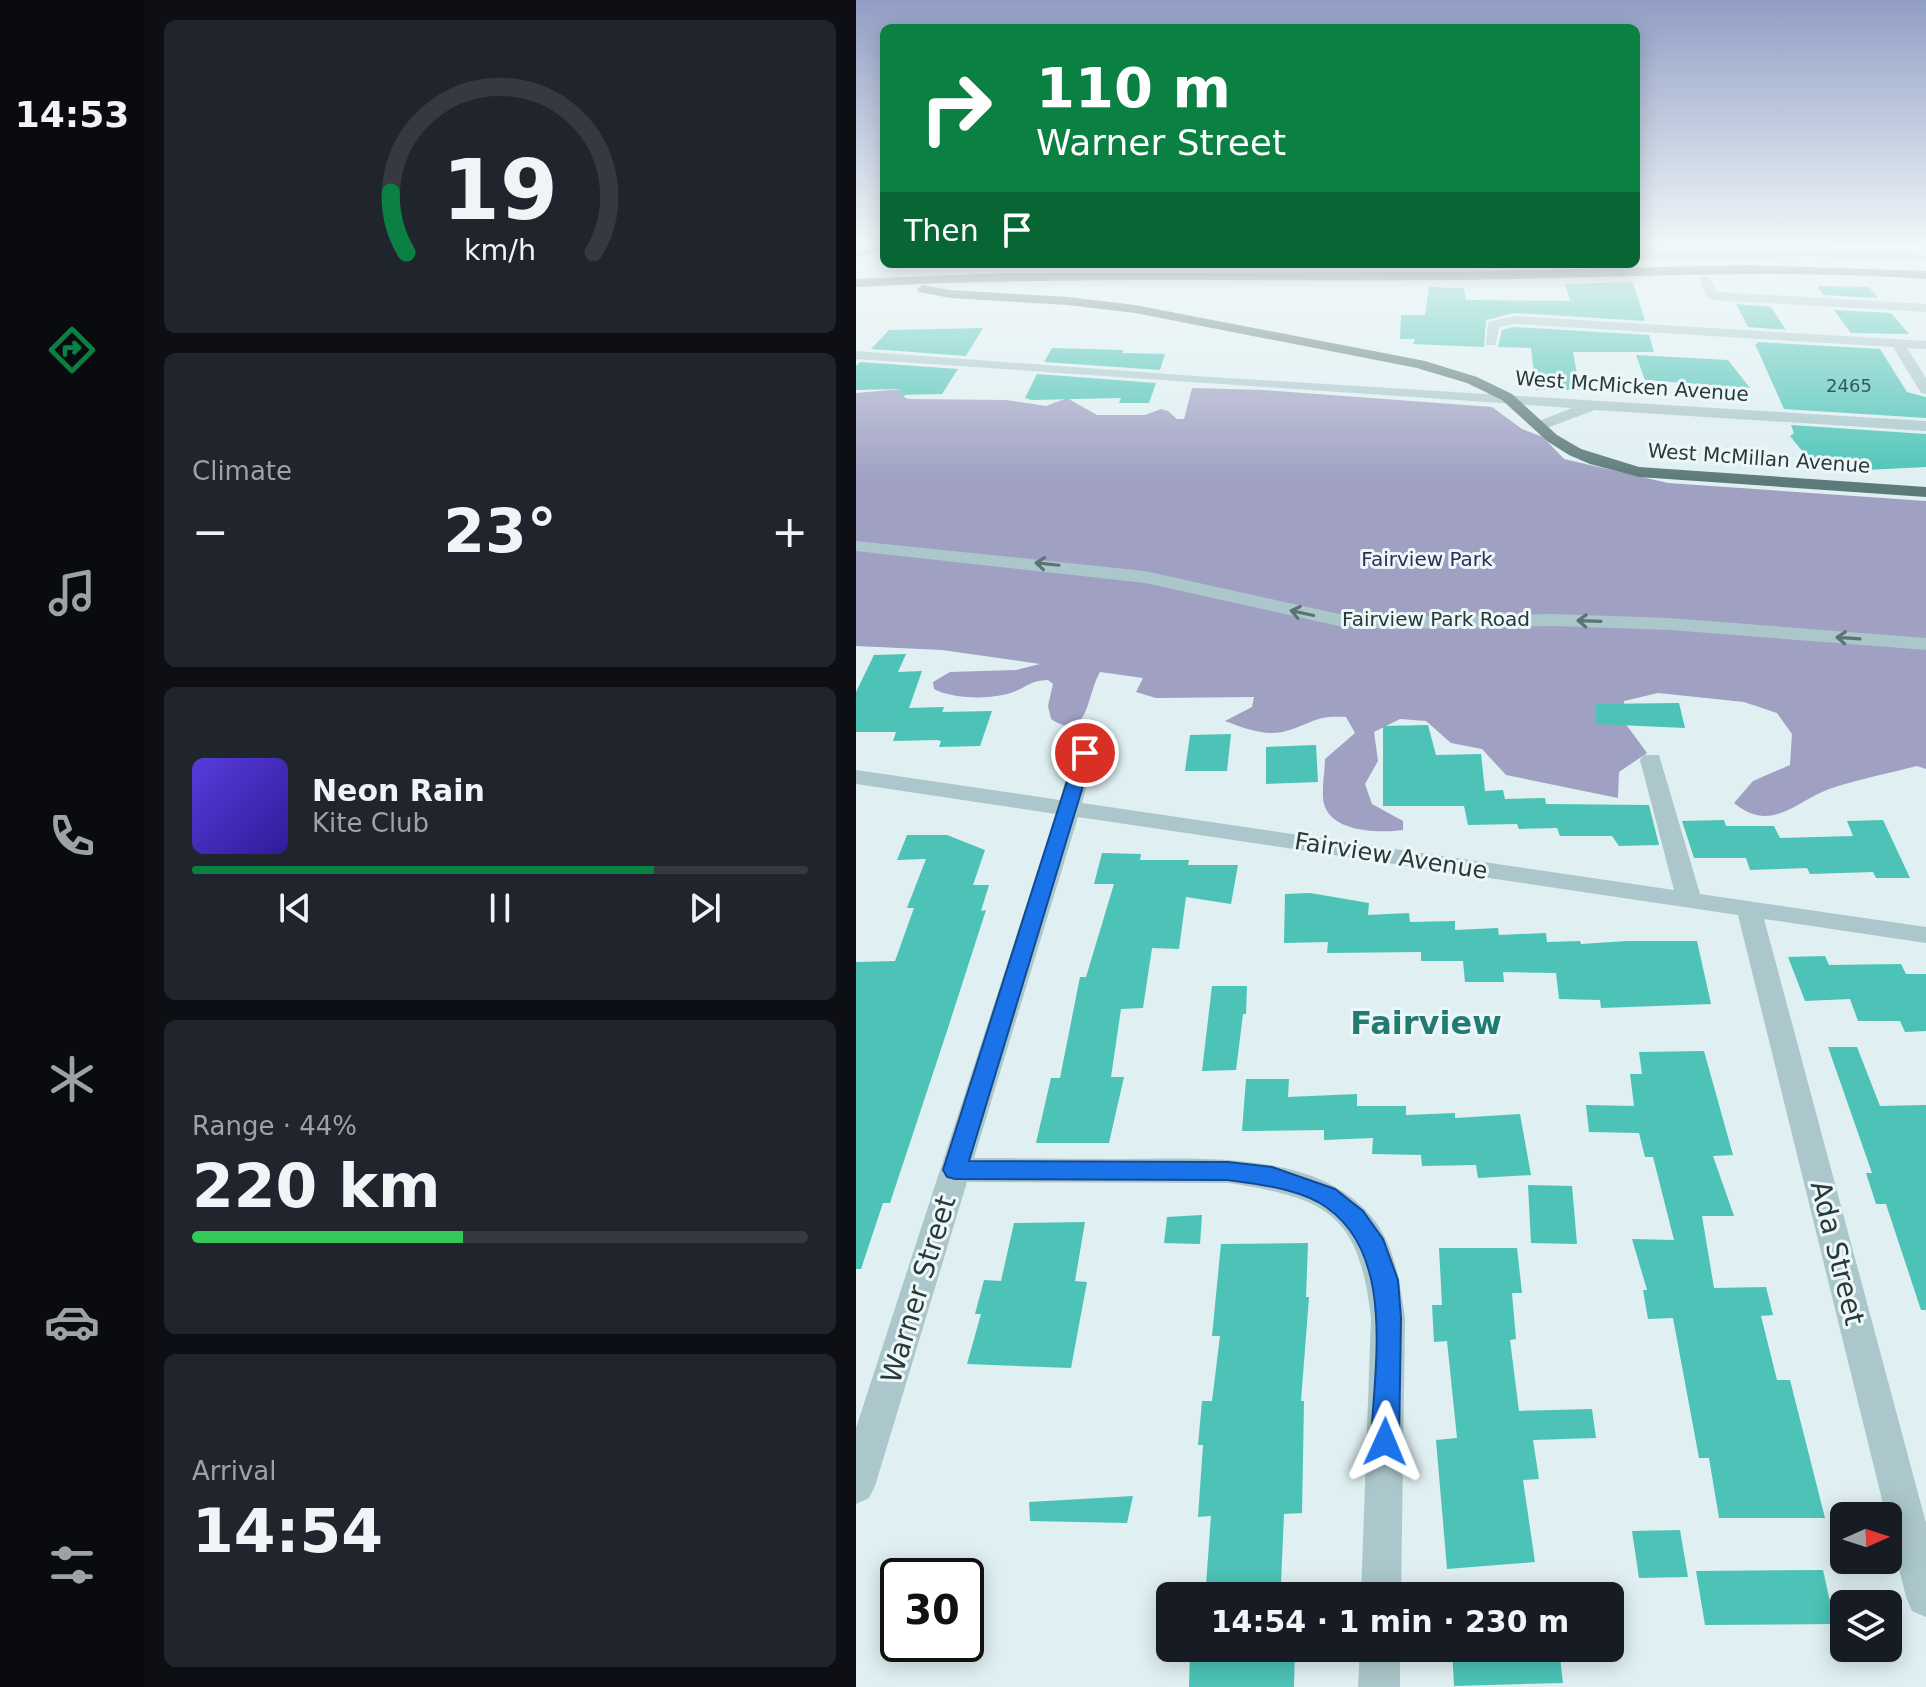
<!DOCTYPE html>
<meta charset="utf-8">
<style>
body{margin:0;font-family:"DejaVu Sans",sans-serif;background:#20242c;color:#f1f3f6;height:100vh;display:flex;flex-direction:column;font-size:30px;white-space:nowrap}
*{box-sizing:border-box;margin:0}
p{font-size:26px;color:#9ea1a6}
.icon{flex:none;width:44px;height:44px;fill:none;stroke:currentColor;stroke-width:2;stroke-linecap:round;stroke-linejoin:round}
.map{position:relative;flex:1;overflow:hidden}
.side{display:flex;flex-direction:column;gap:20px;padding:20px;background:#0d0f14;width:712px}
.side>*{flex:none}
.hud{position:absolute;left:24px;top:24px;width:760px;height:244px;border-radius:12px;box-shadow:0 4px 20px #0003;background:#0b8043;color:#fff;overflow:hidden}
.needle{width:52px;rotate:87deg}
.tools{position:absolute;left:974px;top:1502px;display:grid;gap:16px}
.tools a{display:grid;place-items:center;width:72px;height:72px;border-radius:12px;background:#171b24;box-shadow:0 4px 20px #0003;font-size:40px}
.speed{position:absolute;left:24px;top:1558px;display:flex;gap:16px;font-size:40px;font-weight:700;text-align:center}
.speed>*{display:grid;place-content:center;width:104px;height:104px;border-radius:50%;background:#171b24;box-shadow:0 4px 20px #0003;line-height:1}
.speed .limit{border:4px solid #111;border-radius:12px;background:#fff;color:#111}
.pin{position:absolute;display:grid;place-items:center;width:68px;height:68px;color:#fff;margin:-34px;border:4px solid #fff;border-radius:50%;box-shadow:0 2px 8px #0007}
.me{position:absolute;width:88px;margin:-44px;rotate:1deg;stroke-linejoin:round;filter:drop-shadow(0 0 6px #0008)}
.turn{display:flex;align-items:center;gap:28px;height:168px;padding:0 24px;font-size:36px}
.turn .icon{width:104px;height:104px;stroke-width:2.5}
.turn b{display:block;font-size:56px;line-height:68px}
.then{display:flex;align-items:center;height:76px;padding:0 24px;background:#0003;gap:16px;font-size:30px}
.big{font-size:60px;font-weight:800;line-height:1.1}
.side .widget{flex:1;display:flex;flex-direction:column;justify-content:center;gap:12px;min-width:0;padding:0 28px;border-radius:12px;background:#20242c}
.side .dial{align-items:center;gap:0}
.dial svg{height:208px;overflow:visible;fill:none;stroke:#363941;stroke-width:7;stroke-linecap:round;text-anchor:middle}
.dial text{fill:#f1f3f6;stroke:none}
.song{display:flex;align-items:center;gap:24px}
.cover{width:96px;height:96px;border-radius:12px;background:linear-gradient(135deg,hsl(250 70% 55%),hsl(250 70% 35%))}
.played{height:8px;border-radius:4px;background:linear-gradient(90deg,#0b8043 75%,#363941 75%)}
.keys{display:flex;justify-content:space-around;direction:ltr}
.heat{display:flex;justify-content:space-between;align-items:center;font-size:44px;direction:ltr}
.charge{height:12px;border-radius:6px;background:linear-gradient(90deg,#34c759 44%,#363941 0)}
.trip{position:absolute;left:300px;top:1582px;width:468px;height:80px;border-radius:12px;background:#171b24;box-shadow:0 4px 20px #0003;font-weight:800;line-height:80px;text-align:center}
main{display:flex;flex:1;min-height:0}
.tab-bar{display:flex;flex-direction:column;width:144px;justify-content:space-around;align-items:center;background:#090b0e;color:#9ea1a6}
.tab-bar .icon{width:56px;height:56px}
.tab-bar .selected{color:#0b8043}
.tab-bar b{font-size:36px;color:#f1f3f6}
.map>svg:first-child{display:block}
</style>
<main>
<nav class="tab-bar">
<b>14:53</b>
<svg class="icon selected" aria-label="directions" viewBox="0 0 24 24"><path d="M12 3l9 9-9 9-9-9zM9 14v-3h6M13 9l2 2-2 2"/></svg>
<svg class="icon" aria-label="music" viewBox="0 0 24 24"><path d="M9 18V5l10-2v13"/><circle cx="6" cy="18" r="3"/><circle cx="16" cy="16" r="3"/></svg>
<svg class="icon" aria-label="phone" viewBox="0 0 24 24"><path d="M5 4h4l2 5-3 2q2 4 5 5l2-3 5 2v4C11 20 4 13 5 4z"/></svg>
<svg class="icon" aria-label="climate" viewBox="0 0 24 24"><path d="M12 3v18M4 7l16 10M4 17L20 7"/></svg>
<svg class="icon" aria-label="car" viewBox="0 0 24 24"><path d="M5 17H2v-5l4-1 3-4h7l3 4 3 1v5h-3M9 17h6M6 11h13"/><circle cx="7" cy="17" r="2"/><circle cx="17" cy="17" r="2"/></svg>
<svg class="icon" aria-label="filters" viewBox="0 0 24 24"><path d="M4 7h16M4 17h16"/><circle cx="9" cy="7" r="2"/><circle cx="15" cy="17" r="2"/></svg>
</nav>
<section class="side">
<div class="widget dial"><svg viewBox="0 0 100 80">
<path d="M14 69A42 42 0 1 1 86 69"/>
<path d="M14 69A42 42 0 0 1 8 46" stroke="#0b8043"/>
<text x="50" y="56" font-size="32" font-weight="700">19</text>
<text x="50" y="72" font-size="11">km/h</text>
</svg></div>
<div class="widget"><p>Climate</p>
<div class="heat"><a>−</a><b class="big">23°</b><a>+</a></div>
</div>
<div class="widget">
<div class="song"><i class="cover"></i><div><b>Neon Rain</b><p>Kite Club</p></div></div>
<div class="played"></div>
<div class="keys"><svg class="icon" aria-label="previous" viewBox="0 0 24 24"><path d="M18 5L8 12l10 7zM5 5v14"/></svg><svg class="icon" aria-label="pause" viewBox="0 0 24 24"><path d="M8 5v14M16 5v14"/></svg><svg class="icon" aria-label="next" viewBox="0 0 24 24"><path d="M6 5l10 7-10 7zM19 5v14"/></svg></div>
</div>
<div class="widget"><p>Range · 44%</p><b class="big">220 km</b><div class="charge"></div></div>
<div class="widget"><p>Arrival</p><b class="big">14:54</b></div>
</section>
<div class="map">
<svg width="1070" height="1687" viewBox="0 0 1070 1687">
<rect width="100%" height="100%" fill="#dfeff2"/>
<!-- green -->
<g fill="#9fa0c2">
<path d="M 780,246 L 955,246 L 1070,255 L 1070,260 L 956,257 L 780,260 Z"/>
<path d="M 336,388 L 408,390 L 636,407 L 666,429 L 687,437 L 708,459 L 812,483 L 1070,501 L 1070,769 L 1061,766 C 1033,773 1004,779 976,788 C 942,799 916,835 878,803 L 897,781 L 934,765 L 936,734 L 921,713 L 888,702 L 802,693 L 768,701 L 769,723 L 791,753 L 763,772 L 762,798 L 650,775 L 626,749 L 595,743 L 570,721 L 544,719 L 518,732 L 522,761 L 509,784 L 516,804 L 547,821 L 547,830 C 524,833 476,833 468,804 C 465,791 469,772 469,759 L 499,733 L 490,717 C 458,715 458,723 430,731 C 409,737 388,728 369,721 L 396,707 L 398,697 L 300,698 L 280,692 L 287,678 L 244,672 C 230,695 233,744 195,719 L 192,706 L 197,684 L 192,680 C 175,681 175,684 162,690 C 142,700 98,700 78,689 L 77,682 L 94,672 L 160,670 L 184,664 L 86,650 L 0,646 L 0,393 L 47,389 L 51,389 L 48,397 L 52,399 L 150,400 L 190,406 L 211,398 L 241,415 L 289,415 L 305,409 L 312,411 L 321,419 L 328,419 Z"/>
</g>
<!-- building -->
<g fill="#4cc3b6">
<path d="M 777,282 L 789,321 L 658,313 L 630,320 L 628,347 L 557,344 L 559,339 L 544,339 L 545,315 L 569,315 L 573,287 L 608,288 L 610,300 L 714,301 L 709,284 Z"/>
<path d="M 961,286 L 1013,287 L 1022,298 L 967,295 Z"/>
<path d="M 880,304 L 915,307 L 930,330 L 892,327 Z"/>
<path d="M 978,310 L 1035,313 L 1053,334 L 995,333 Z"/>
<path d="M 658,327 L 793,335 L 798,352 L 717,352 L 724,390 L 680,390 L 675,348 L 642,347 L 646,330 Z"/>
<path d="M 127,328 L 110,356 L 15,349 L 33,330 Z"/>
<path d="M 900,342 L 1024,349 L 1051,392 L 1070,397 L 1070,418 L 928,409 L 899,344 L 902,344 Z"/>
<path d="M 196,348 L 268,350 L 266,353 L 309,354 L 304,370 L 188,362 Z"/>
<path d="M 780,355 L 872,360 L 894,388 L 789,380 Z"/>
<path d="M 4,362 L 102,369 L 86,394 L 43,395 L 46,389 L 0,390 L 0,366 Z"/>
<path d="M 181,374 L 300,383 L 293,403 L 263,403 L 265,398 L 176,400 L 169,398 Z"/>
<path d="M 935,425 L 1070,434 L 1070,467 L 1009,470 L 1000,460 L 955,462 L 934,436 L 938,433 Z"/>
<path d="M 50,654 L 42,672 L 66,671 L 53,708 L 88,707 L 86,712 L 136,711 L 124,746 L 83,747 L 85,741 L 81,740 L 37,741 L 40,732 L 0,732 L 0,692 L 18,655 Z"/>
<path d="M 823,703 L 829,728 L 740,724 L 740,704 Z"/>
<path d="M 572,725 L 580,755 L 625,754 L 629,791 L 647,790 L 649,799 L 689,798 L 690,804 L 793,805 L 803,845 L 763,846 L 756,836 L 704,836 L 701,828 L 663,829 L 661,824 L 612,825 L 608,806 L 527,806 L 527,726 Z"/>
<path d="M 375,734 L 371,771 L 329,771 L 334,735 Z"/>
<path d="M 460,745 L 462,782 L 410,784 L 410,747 Z"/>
<path d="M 868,820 L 870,826 L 918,826 L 924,838 L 997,836 L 991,821 L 1027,820 L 1054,878 L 1020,878 L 1017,872 L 954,874 L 951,868 L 894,870 L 890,858 L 838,858 L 826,821 Z"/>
<path d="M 51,835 L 91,835 L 129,850 L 117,885 L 133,885 L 125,911 L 130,910 L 91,1031 L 34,1203 L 27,1203 L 5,1269 L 0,1269 L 0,962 L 39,961 L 58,908 L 51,908 L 70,859 L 41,860 Z"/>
<path d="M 246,853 L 285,854 L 284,860 L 333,860 L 332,865 L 382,865 L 375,904 L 330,897 L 323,949 L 296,948 L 287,1008 L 265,1009 L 255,1077 L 268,1077 L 253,1143 L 180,1143 L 195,1078 L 204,1078 L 224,977 L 230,977 L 258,884 L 238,884 Z"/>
<path d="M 454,893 L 513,903 L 512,915 L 553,913 L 554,922 L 599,921 L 599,930 L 642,928 L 643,935 L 690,933 L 691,942 L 724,941 L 725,944 L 771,941 L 841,941 L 855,1004 L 745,1008 L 744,1000 L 703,999 L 700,973 L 647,972 L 648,982 L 609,982 L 607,961 L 565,961 L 565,952 L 471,953 L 472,942 L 428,943 L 429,894 Z"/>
<path d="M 969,956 L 973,965 L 1045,964 L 1050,974 L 1070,974 L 1070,1031 L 1049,1032 L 1044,1021 L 1002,1021 L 994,999 L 949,1001 L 932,957 Z"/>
<path d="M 356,986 L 391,986 L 390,1014 L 387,1014 L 380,1070 L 346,1071 Z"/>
<path d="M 972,1047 L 1001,1047 L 1024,1106 L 1070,1105 L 1070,1310 L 1065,1310 L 1030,1204 L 1020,1204 L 1010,1173 L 1016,1173 Z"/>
<path d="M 848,1051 L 877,1155 L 857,1156 L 878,1216 L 846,1216 L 858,1288 L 910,1287 L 917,1315 L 905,1316 L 921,1380 L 934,1380 L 969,1518 L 863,1518 L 853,1458 L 843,1458 L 817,1318 L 792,1319 L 787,1290 L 791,1290 L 776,1239 L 818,1240 L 797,1157 L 789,1157 L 783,1133 L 733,1132 L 730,1105 L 778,1106 L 774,1074 L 786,1074 L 783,1052 Z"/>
<path d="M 390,1079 L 433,1079 L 432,1097 L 501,1094 L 501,1106 L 550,1106 L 550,1115 L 599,1113 L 599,1118 L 664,1114 L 675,1175 L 622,1178 L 620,1165 L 566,1166 L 565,1155 L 516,1154 L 517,1138 L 468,1140 L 468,1130 L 386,1131 Z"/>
<path d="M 672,1185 L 716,1186 L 721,1244 L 675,1243 Z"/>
<path d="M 346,1215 L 344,1244 L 308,1243 L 311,1217 Z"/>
<path d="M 229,1222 L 219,1281 L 231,1282 L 215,1368 L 111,1364 L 125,1314 L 119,1314 L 128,1280 L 145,1281 L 158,1223 Z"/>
<path d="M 452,1243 L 450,1297 L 453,1297 L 445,1401 L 448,1401 L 446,1513 L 428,1514 L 425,1583 L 350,1585 L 355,1516 L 342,1517 L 347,1445 L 342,1445 L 346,1401 L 356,1401 L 364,1336 L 356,1336 L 365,1244 Z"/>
<path d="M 583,1248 L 661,1248 L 666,1293 L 656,1293 L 660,1339 L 654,1340 L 663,1411 L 736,1409 L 740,1438 L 677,1440 L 683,1479 L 667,1480 L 679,1562 L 591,1569 L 580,1440 L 601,1438 L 591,1341 L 578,1342 L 576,1305 L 586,1305 Z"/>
<path d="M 277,1496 L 271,1523 L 174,1521 L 173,1502 Z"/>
<path d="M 824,1530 L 832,1577 L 783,1578 L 776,1531 Z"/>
<path d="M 967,1570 L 979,1624 L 849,1625 L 840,1571 Z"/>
<path d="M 334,1648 L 439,1648 L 438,1687 L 333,1687 Z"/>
<path d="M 596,1648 L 703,1648 L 707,1683 L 598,1686 Z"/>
</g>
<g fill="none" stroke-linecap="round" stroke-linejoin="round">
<!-- minor -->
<g fill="#abc7cb" fill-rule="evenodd">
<path d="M 845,277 L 853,277 L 861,292 L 1070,304 L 1070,312 L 856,300 L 850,296 L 843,280 Z"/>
<path d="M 658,316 L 1070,341 L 1070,349 L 1051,348 L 1070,378 L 1070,394 L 1065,393 L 1037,347 L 658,324 L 643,327 L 640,345 L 630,345 L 632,322 Z"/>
<path d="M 0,351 L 339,376 L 1070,421 L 1070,431 L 739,410 L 683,431 L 675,426 L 678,423 L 716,408 L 0,359 Z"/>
<path d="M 0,541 L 289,571 L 483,614 L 533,617 L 697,614 L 814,618 L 1070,638 L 1070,650 L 814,630 L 697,626 L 533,629 L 483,626 L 289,583 L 0,551 Z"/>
<path d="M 236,719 L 247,725 L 226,803 L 818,890 L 784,760 L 787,755 L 803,755 L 844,894 L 1070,927 L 1070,943 L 908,919 L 1070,1523 L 1070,1617 L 1056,1611 L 1050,1597 L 882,915 L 222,817 L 118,1158 C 167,1158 216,1159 265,1159 C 343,1159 458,1150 514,1215 C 539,1243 544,1283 549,1318 L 545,1596 L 505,1596 L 515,1318 C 503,1213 471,1198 372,1183 L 111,1182 L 19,1486 L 13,1498 L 0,1504 L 0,1428 L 200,814 L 0,784 L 0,770 L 204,800 L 225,725 Z"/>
<path d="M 504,1648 L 544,1648 L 544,1687 L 502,1687 Z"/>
</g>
<!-- major -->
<g fill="#5c7a79" fill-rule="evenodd">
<path d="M 893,265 L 1070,271 L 1070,279 C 913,268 756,278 599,280 C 399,282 200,276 0,287 L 0,279 L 150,273 L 599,272 Z"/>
<path d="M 67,285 L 94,290 L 212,297 L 279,305 L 569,361 L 621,377 L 656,394 L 701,435 L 725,449 L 783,467 L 1070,487 L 1070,497 L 783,477 L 734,464 L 713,455 L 691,441 L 646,400 L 611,383 L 561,368 L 279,313 L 212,305 L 94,298 L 63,292 L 61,289 Z"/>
</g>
<!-- highway -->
<path fill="#415958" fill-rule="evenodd" d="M 11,246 L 28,246 L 28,247 L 0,258 L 0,250 Z"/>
</g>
<!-- one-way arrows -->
<defs><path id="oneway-shaft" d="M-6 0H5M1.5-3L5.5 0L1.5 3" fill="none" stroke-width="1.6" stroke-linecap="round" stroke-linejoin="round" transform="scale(2)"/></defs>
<g stroke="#5e7273">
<use href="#oneway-shaft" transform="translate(191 564) rotate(-174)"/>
<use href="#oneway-shaft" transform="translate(446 613) rotate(-168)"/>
<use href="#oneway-shaft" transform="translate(733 621) rotate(-178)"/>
<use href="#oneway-shaft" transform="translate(992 638) rotate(-176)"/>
</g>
<!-- sky -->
<linearGradient id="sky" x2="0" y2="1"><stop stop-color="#919ec4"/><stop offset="0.51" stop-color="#f1f8f9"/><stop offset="1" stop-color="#f1f8f9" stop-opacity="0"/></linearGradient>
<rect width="1070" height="482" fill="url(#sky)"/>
<!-- route -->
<path fill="#1a73e8" stroke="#114b97" stroke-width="2" d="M 229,748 L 237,753 L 113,1161 L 372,1162 L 416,1167 L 479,1189 L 507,1211 L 527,1239 L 542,1280 L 545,1318 L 543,1442 L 539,1451 L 529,1454 L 519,1451 L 515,1442 C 518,1366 542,1247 462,1202 C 435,1188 402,1184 372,1180 L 99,1179 L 91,1177 L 87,1170 L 220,753 Z"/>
<g text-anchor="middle" stroke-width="6" stroke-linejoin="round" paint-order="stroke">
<!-- far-number labels -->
<g font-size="18" fill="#325c58">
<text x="993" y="392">2465</text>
</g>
<!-- far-street labels -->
<g font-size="20" fill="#2a3938" stroke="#ecf7fa">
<text transform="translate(776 386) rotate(4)" y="7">West McMicken Avenue</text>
<text transform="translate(903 458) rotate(4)" y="7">West McMillan Avenue</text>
<text x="580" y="626">Fairview Park Road</text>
</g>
<!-- far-park labels -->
<g font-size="20" fill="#2f2e56" stroke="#ecf7fa">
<text x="571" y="566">Fairview Park</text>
</g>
<!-- street labels -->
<g font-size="24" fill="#2a3938" stroke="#ecf7fa">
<text transform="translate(535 856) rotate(9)" y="8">Fairview Avenue</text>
</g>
<!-- near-street labels -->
<g font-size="28" fill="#2a3938" stroke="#ecf7fa">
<text transform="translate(982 1253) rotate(76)" y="10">Ada Street</text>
<text transform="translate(62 1289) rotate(-73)" y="10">Warner Street</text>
</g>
<!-- district labels -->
<g font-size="32" font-weight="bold" fill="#227a70" stroke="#ecf7fa">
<text x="570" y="1034">Fairview</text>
</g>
</g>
</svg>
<div class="tools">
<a><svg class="needle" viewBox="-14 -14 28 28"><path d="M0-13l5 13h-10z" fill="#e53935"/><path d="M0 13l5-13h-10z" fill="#9ea1a6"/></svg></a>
<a><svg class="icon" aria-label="layers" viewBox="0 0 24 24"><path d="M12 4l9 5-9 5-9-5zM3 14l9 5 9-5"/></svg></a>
</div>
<div class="speed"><div class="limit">30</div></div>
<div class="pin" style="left:229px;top:753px;background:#d93025"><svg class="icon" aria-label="arrive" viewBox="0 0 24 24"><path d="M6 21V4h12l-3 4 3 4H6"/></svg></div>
<svg class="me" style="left:529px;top:1442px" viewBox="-20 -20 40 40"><path d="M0-17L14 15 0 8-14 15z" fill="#1a73e8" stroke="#fff" stroke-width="4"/></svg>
<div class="trip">14:54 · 1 min · 230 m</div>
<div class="hud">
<div class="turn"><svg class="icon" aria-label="right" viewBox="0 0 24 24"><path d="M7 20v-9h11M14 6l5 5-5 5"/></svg><div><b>110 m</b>Warner Street</div></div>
<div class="then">Then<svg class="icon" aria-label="arrive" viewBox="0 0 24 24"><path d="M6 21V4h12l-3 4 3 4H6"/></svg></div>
</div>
</div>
</main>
